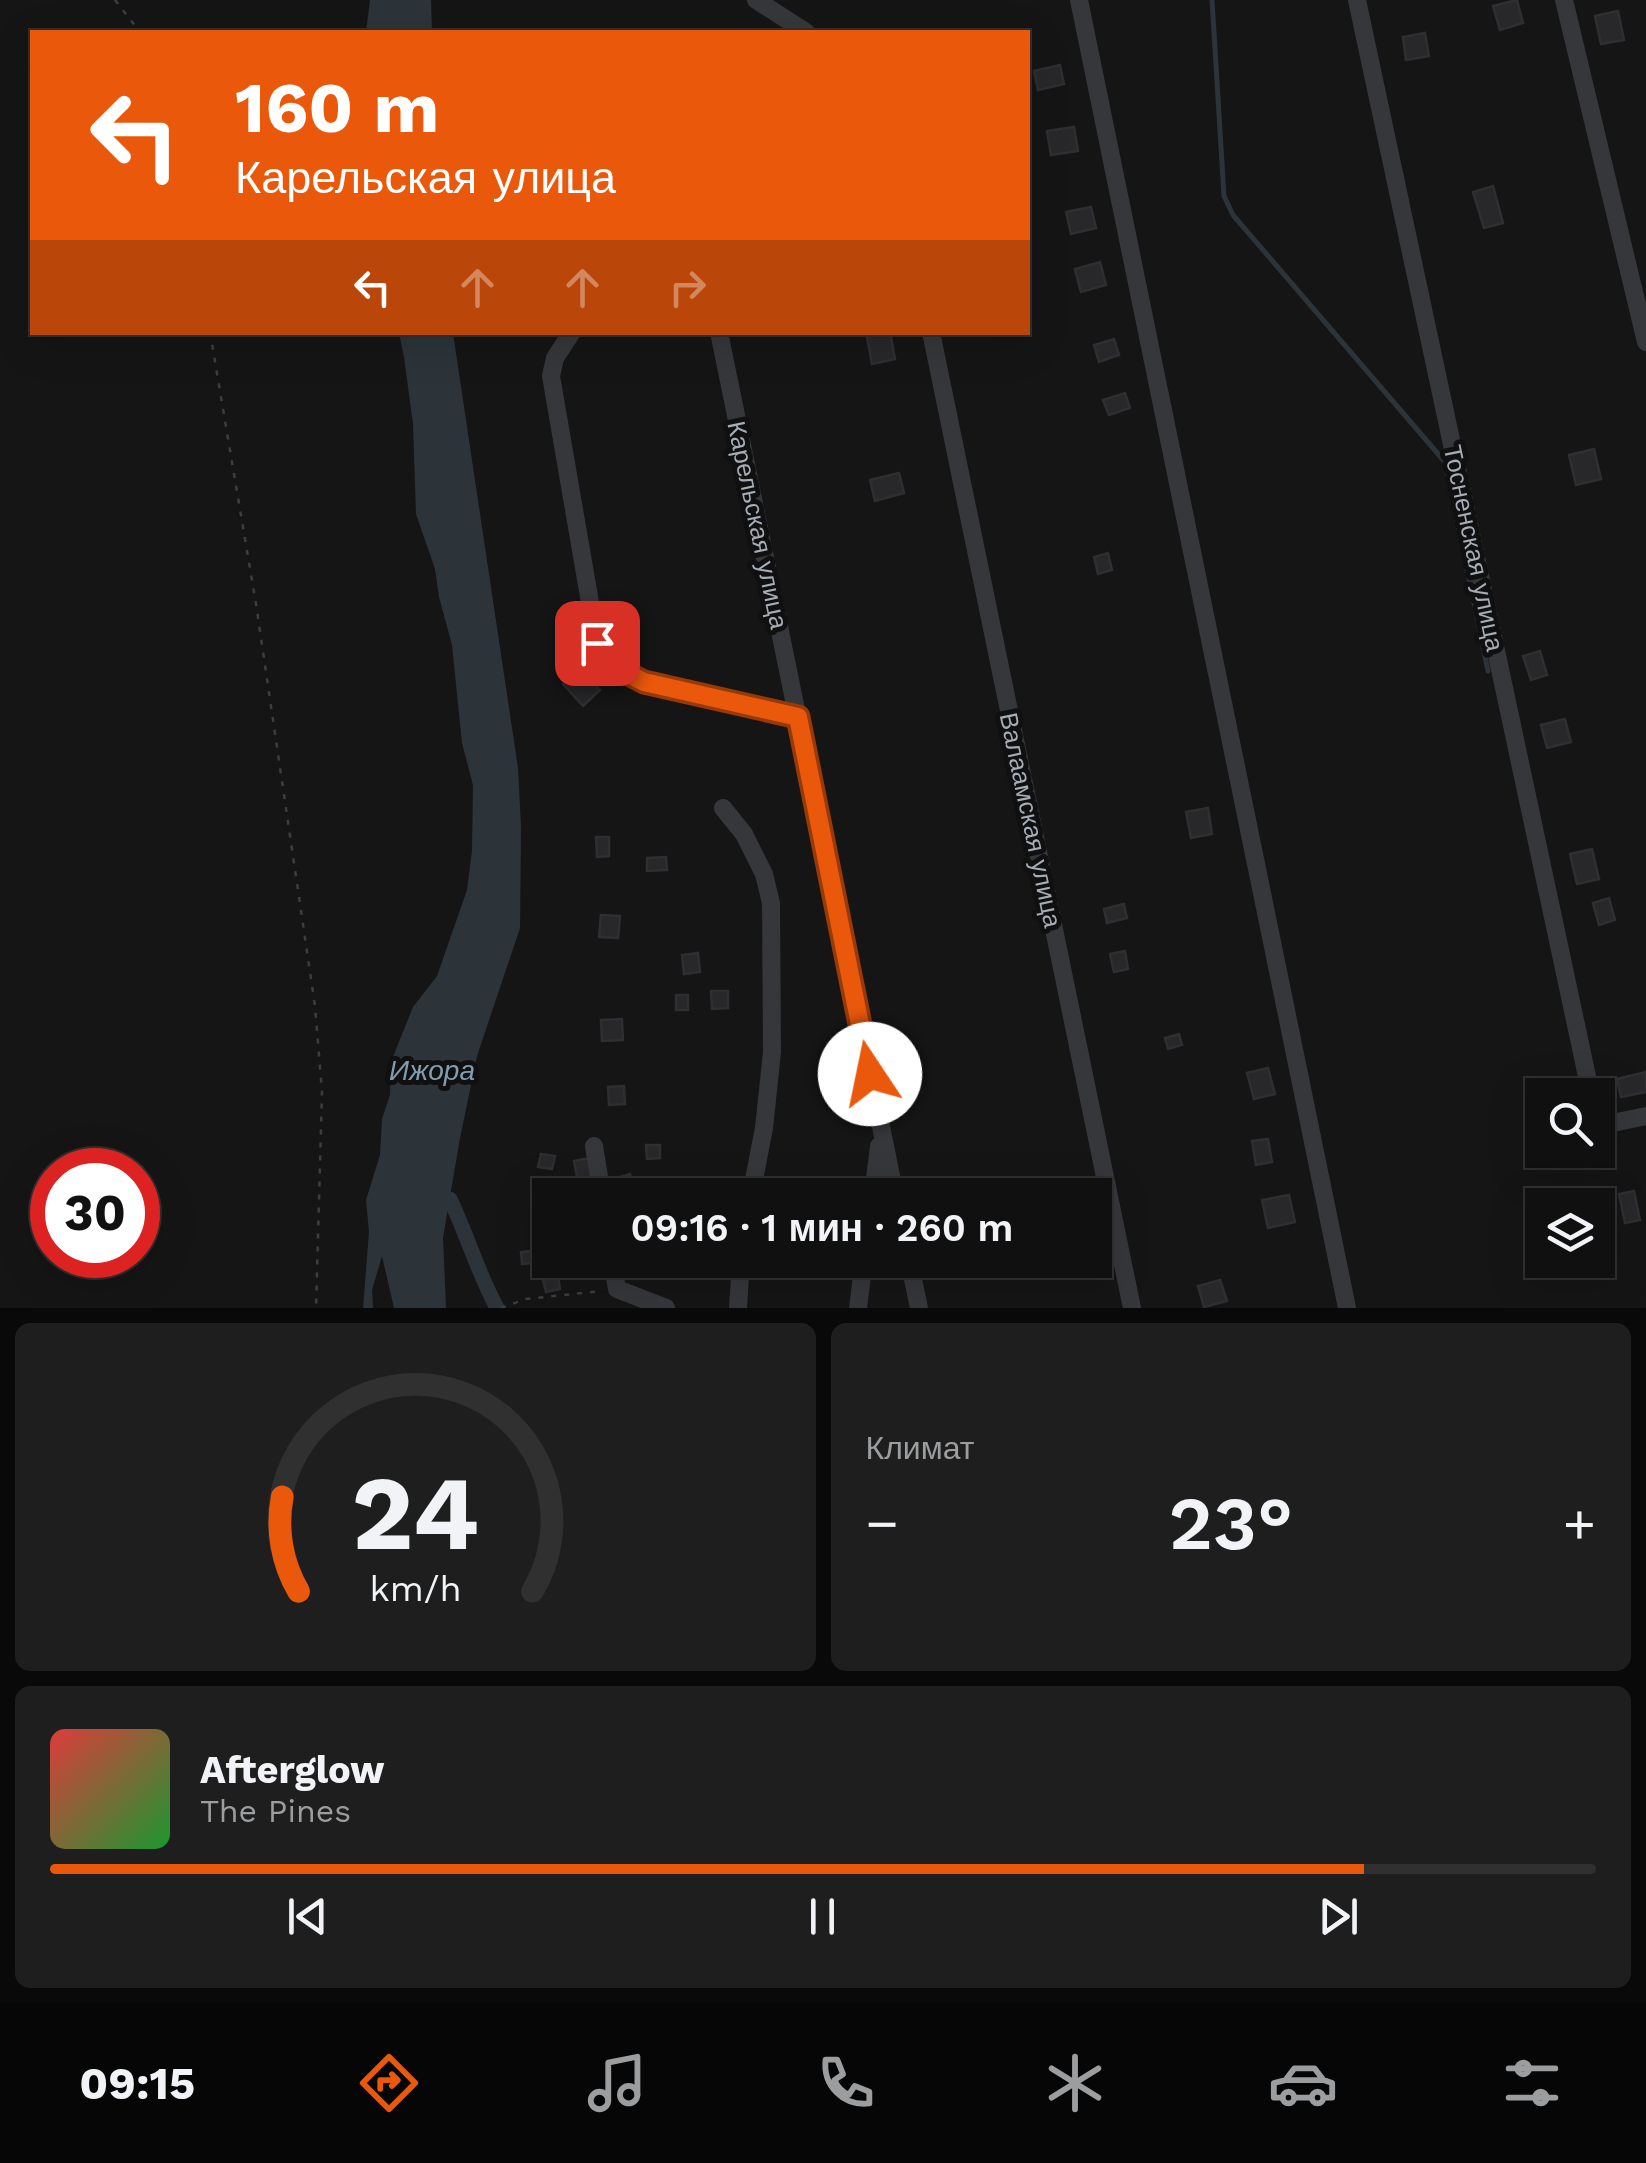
<!DOCTYPE html>
<html lang="ru">
<meta charset="utf-8">
<style>
body{margin:0;font-family:"Work Sans",sans-serif;background:#1e1e1e;color:#f1f3f6;height:100vh;display:flex;flex-direction:column;font-size:38px;white-space:nowrap}
*{box-sizing:border-box;margin:0}
p{font-size:32px;color:#9c9d9f}
.icon{flex:none;width:55px;height:55px;fill:none;stroke:currentColor;stroke-width:2;stroke-linecap:round;stroke-linejoin:round}
.map{position:relative;height:1308px;overflow:hidden}
.drawer{display:flex;flex-direction:column;gap:15px;padding:15px;background:#090909;flex:1}
.drawer>*{flex:none}
.hud{position:absolute;left:30px;top:30px;width:1000px;height:305px;border-radius:0px;box-shadow:0 10px 40px #0002,0 0 0 2px #303030;background:#ea580c;color:#fff;overflow:hidden}
.buttons{position:absolute;left:1525px;top:1078px;display:grid;gap:20px}
.buttons a{display:grid;place-items:center;width:90px;height:90px;border-radius:0px;background:#101010;box-shadow:0 10px 40px #0002,0 0 0 2px #303030;font-size:50px}
.speed{position:absolute;left:30px;top:1148px;display:flex;gap:20px;font-size:50px;font-weight:700;text-align:center}
.speed>*{display:grid;place-content:center;width:130px;height:130px;border-radius:50%;background:#101010;box-shadow:0 10px 40px #0002,0 0 0 2px #303030;line-height:1}
.speed .limit{border:15px solid #d22;background:#fff;color:#111}
.pin{position:absolute;display:grid;place-items:center;width:85px;height:85px;color:#fff;margin:-42px;border-radius:20px;box-shadow:0 5px 15px #0006}
.me{position:absolute;width:110px;margin:-55px;rotate:349deg;stroke-linejoin:round;filter:drop-shadow(0 0 8px #0008)}
.turn{display:flex;align-items:center;gap:35px;height:210px;padding:0 40px;font-size:45px}
.turn .icon{width:130px;height:130px;stroke-width:2.5}
.turn b{display:block;font-size:70px;line-height:85px}
.lanes{display:flex;align-items:center;height:95px;padding:0 40px;background:#0003;justify-content:center;gap:50px;direction:ltr}
.lanes .off{opacity:.35}
.big{font-size:75px;font-weight:600;line-height:1.1}
.drawer .tile{flex:1;display:flex;flex-direction:column;justify-content:center;gap:15px;min-width:0;padding:0 35px;border-radius:15px;background:#1e1e1e}
.drawer .dial{align-items:center;gap:0}
.dial svg{height:260px;overflow:visible;fill:none;stroke:#303030;stroke-width:7;stroke-linecap:round;text-anchor:middle}
.dial text{fill:#f1f3f6;stroke:none}
.song{display:flex;align-items:center;gap:30px}
.cover{width:120px;height:120px;border-radius:15px;background:linear-gradient(135deg,hsl(0 70% 55%),hsl(130 70% 35%))}
.played{height:10px;border-radius:5px;background:linear-gradient(90deg,#ea580c 85%,#303030 85%)}
.keys{display:flex;justify-content:space-around;direction:ltr}
.heat{display:flex;justify-content:space-between;align-items:center;font-size:55px;direction:ltr}
.drawer .tiles{flex:1;display:grid;gap:15px;grid-template-columns:1fr 1fr}
.tile:last-child{grid-column:span 2}
.trip{position:absolute;left:532px;top:1178px;width:580px;height:100px;border-radius:0px;background:#101010;box-shadow:0 10px 40px #0002,0 0 0 2px #303030;font-weight:600;line-height:100px;text-align:center}
.tab-bar{display:flex;height:160px;justify-content:space-around;align-items:center;background:#060606;color:#9c9d9f}
.tab-bar .icon{width:70px;height:70px}
.tab-bar .active{color:#ea580c}
.tab-bar b{font-size:45px;color:#f1f3f6}
.map>svg:first-child{display:block}
</style>
<div class="map">
<svg width="1646" height="1308" viewBox="0 0 1646 1308">
<rect width="100%" height="100%" fill="#151516"/>
<!-- water -->
<g fill="#2c3439">
<path d="M 370,0 L 431,0 L 432,32 L 366,32 Z"/>
<path d="M 399,333 L 453,333 L 518,768 L 521,826 L 520,928 L 477,1056 L 460,1138 L 443,1238 L 446,1308 L 394,1308 L 382,1256 L 372,1290 L 373,1308 L 363,1308 L 369,1232 L 366,1200 L 380,1155 L 382,1119 L 390,1095 L 391,1062 L 413,1007 L 437,976 L 467,890 L 472,851 L 473,785 L 462,743 L 452,645 L 439,597 L 435,569 L 416,514 L 413,424 L 404,357 Z"/>
</g>
<g fill="none" stroke-linecap="round" stroke-linejoin="round">
<!-- stream -->
<path stroke="#2c3439" stroke-width="5" d="M 1212,0 L 1224,196 L 1233,215 L 1445,462 L 1488,671"/>
<!-- canal -->
<path stroke="#2c3439" stroke-width="15" d="M 450,1199 C 467,1235 478,1273 497,1308"/>
</g>
<!-- building -->
<g fill="#28282a" stroke="#2f2f32" stroke-width="2.5">
<path d="M 1517,0 L 1523,23 L 1500,30 L 1493,6 Z"/>
<path d="M 1618,11 L 1624,40 L 1601,44 L 1595,16 Z"/>
<path d="M 1425,33 L 1429,56 L 1406,60 L 1403,37 Z"/>
<path d="M 1060,65 L 1064,84 L 1038,90 L 1034,71 Z"/>
<path d="M 1074,127 L 1078,151 L 1051,155 L 1047,131 Z"/>
<path d="M 1493,186 L 1503,223 L 1484,228 L 1473,192 Z"/>
<path d="M 1091,207 L 1096,228 L 1071,234 L 1066,212 Z"/>
<path d="M 1100,262 L 1106,285 L 1081,292 L 1075,269 Z"/>
<path d="M 890,332 L 895,359 L 872,364 L 867,337 Z"/>
<path d="M 1114,339 L 1119,355 L 1099,362 L 1094,345 Z"/>
<path d="M 1125,393 L 1130,408 L 1109,415 L 1103,400 Z"/>
<path d="M 1594,449 L 1601,479 L 1576,485 L 1569,455 Z"/>
<path d="M 899,473 L 904,493 L 875,501 L 870,480 Z"/>
<path d="M 1108,553 L 1112,570 L 1098,574 L 1094,557 Z"/>
<path d="M 1540,651 L 1547,675 L 1531,680 L 1523,656 Z"/>
<path d="M 580,668 L 600,690 L 583,706 L 563,684 Z"/>
<path d="M 1565,719 L 1571,742 L 1547,748 L 1541,725 Z"/>
<path d="M 1208,808 L 1212,834 L 1191,838 L 1186,812 Z"/>
<path d="M 596,837 L 609,837 L 609,856 L 597,857 Z"/>
<path d="M 1592,849 L 1599,879 L 1577,884 L 1570,854 Z"/>
<path d="M 666,857 L 667,870 L 647,871 L 647,858 Z"/>
<path d="M 1609,898 L 1615,920 L 1599,925 L 1593,903 Z"/>
<path d="M 1124,904 L 1127,918 L 1107,923 L 1104,909 Z"/>
<path d="M 601,915 L 620,916 L 618,938 L 599,937 Z"/>
<path d="M 1125,951 L 1128,969 L 1114,972 L 1110,954 Z"/>
<path d="M 698,953 L 700,972 L 684,974 L 682,955 Z"/>
<path d="M 711,991 L 728,991 L 728,1008 L 712,1009 Z"/>
<rect x="676" y="995" width="12" height="15"/>
<path d="M 622,1019 L 623,1040 L 602,1041 L 601,1020 Z"/>
<path d="M 1179,1034 L 1182,1045 L 1168,1049 L 1165,1038 Z"/>
<path d="M 1268,1068 L 1275,1094 L 1254,1099 L 1247,1073 Z"/>
<path d="M 1646,1072 L 1646,1092 L 1621,1097 L 1617,1079 Z"/>
<path d="M 624,1086 L 625,1104 L 609,1105 L 608,1087 Z"/>
<path d="M 1268,1139 L 1272,1162 L 1256,1165 L 1252,1141 Z"/>
<path d="M 646,1145 L 660,1145 L 660,1158 L 647,1159 Z"/>
<path d="M 541,1154 L 555,1156 L 552,1169 L 538,1167 Z"/>
<path d="M 590,1158 L 595,1185 L 579,1188 L 574,1161 Z"/>
<path d="M 630,1174 L 634,1187 L 617,1193 L 613,1179 Z"/>
<path d="M 1634,1191 L 1640,1220 L 1625,1223 L 1619,1194 Z"/>
<path d="M 1289,1195 L 1295,1222 L 1268,1228 L 1262,1200 Z"/>
<path d="M 540,1250 L 541,1262 L 522,1264 L 521,1252 Z"/>
<path d="M 558,1277 L 560,1289 L 546,1292 L 543,1280 Z"/>
<path d="M 1220,1280 L 1227,1301 L 1204,1307 L 1198,1286 Z"/>
</g>
<g fill="none" stroke-linecap="round" stroke-linejoin="round">
<!-- path -->
<g stroke="#3c3e42" stroke-width="2.5" stroke-dasharray="5 8" stroke-linecap="butt">
<path d="M 115,0 L 140,32"/>
<path d="M 210,332 L 256,604 L 315,1006 L 322,1092 L 316,1308"/>
<path d="M 501,1308 L 526,1299 L 601,1291"/>
</g>
<!-- minor -->
<g stroke="#36373b" stroke-width="18">
<path d="M 756,0 L 806,32"/>
<path d="M 1079,0 L 1347,1308"/>
<path d="M 1357,0 L 1591,1095"/>
<path d="M 1564,0 L 1646,342"/>
<path d="M 572,332 L 555,358 L 551,376 L 597,643 C 606,666 622,673 644,682 L 797,717"/>
<path d="M 719,332 L 895,1195"/>
<path d="M 931,332 L 1132,1308"/>
<path d="M 723,808 L 744,834 L 764,874 L 771,903 L 772,1052 L 764,1128 L 751,1195"/>
<path d="M 1598,1126 L 1646,1116"/>
<path d="M 594,1146 L 602,1195"/>
<path d="M 873,1195 L 879,1146"/>
<path d="M 612,1260 L 617,1289 L 666,1308"/>
<path d="M 909,1260 L 919,1308"/>
<path d="M 738,1308 L 741,1260"/>
<path d="M 858,1308 L 864,1260"/>
</g>
</g>
<g fill="none" stroke-linecap="round" stroke-linejoin="round">
<defs>
<path id="route" d="M 597,643 L 602,656 L 611,665 L 644,682 L 798,717 L 870,1074"/>
</defs>
<!-- route casing -->
<use href="#route" stroke="#983908" stroke-width="25"/>
<!-- route -->
<use href="#route" stroke="#ea580c" stroke-width="18"/>
</g>
<g text-anchor="middle" stroke-width="10" stroke-linejoin="round" paint-order="stroke">
<!-- street labels -->
<g font-size="25" fill="#a7adb6" stroke="#101011">
<text transform="translate(758 525) rotate(78)" y="9">Карельская улица</text>
<text transform="translate(1474 548) rotate(78)" y="9">Тосненская улица</text>
<text transform="translate(1031 820) rotate(78)" y="9">Валаамская улица</text>
</g>
<!-- water labels -->
<g font-size="28" font-style="italic" fill="#819dae" stroke="#101011">
<text x="432" y="1080">Ижора</text>
</g>
</g>
</svg>
<div class="buttons">
<a><svg class="icon" aria-label="search" viewBox="0 0 24 24"><circle cx="10" cy="10" r="6"/><path d="M15 15l6 6"/></svg></a>
<a><svg class="icon" aria-label="layers" viewBox="0 0 24 24"><path d="M12 4l9 5-9 5-9-5zM3 14l9 5 9-5"/></svg></a>
</div>
<div class="speed"><div class="limit">30</div></div>
<div class="pin" style="left:597px;top:643px;background:#d93025"><svg class="icon" aria-label="arrive" viewBox="0 0 24 24"><path d="M6 21V4h12l-3 4 3 4H6"/></svg></div>
<svg class="me" style="left:870px;top:1074px" viewBox="-20 -20 40 40"><circle r="19" fill="#fff"/><path d="M0-13L10 11 0 6-10 11z" fill="#ea580c"/></svg>
<div class="trip">09:16 · 1 мин · 260 m</div>
<div class="hud">
<div class="turn"><svg class="icon" aria-label="left" viewBox="0 0 24 24"><path d="M17 20v-9H6M10 6l-5 5 5 5"/></svg><div><b>160 m</b>Карельская улица</div></div>
<div class="lanes"><svg class="icon" aria-label="left" viewBox="0 0 24 24"><path d="M17 20v-9H6M10 6l-5 5 5 5"/></svg><svg class="icon off" aria-label="ahead" viewBox="0 0 24 24"><path d="M12 20V5M6 11l6-6 6 6"/></svg><svg class="icon off" aria-label="ahead" viewBox="0 0 24 24"><path d="M12 20V5M6 11l6-6 6 6"/></svg><svg class="icon off" aria-label="right" viewBox="0 0 24 24"><path d="M7 20v-9h11M14 6l5 5-5 5"/></svg></div>
</div>
</div>
<section class="drawer">
<div class="tiles">
<div class="tile dial"><svg viewBox="0 0 100 80">
<path d="M14 69A42 42 0 1 1 86 69"/>
<path d="M14 69A42 42 0 0 1 9 40" stroke="#ea580c"/>
<text x="50" y="56" font-size="32" font-weight="700">24</text>
<text x="50" y="72" font-size="11">km/h</text>
</svg></div>
<div class="tile"><p>Климат</p>
<div class="heat"><a>−</a><b class="big">23°</b><a>+</a></div>
</div>
<div class="tile">
<div class="song"><i class="cover"></i><div><b>Afterglow</b><p>The Pines</p></div></div>
<div class="played"></div>
<div class="keys"><svg class="icon" aria-label="previous" viewBox="0 0 24 24"><path d="M18 5L8 12l10 7zM5 5v14"/></svg><svg class="icon" aria-label="pause" viewBox="0 0 24 24"><path d="M8 5v14M16 5v14"/></svg><svg class="icon" aria-label="next" viewBox="0 0 24 24"><path d="M6 5l10 7-10 7zM19 5v14"/></svg></div>
</div>
</div>
</section>
<nav class="tab-bar">
<b>09:15</b>
<svg class="icon active" aria-label="directions" viewBox="0 0 24 24"><path d="M12 3l9 9-9 9-9-9zM9 14v-3h6M13 9l2 2-2 2"/></svg>
<svg class="icon" aria-label="music" viewBox="0 0 24 24"><path d="M9 18V5l10-2v13"/><circle cx="6" cy="18" r="3"/><circle cx="16" cy="16" r="3"/></svg>
<svg class="icon" aria-label="phone" viewBox="0 0 24 24"><path d="M5 4h4l2 5-3 2q2 4 5 5l2-3 5 2v4C11 20 4 13 5 4z"/></svg>
<svg class="icon" aria-label="climate" viewBox="0 0 24 24"><path d="M12 3v18M4 7l16 10M4 17L20 7"/></svg>
<svg class="icon" aria-label="car" viewBox="0 0 24 24"><path d="M5 17H2v-5l4-1 3-4h7l3 4 3 1v5h-3M9 17h6M6 11h13"/><circle cx="7" cy="17" r="2"/><circle cx="17" cy="17" r="2"/></svg>
<svg class="icon" aria-label="filters" viewBox="0 0 24 24"><path d="M4 7h16M4 17h16"/><circle cx="9" cy="7" r="2"/><circle cx="15" cy="17" r="2"/></svg>
</nav>
